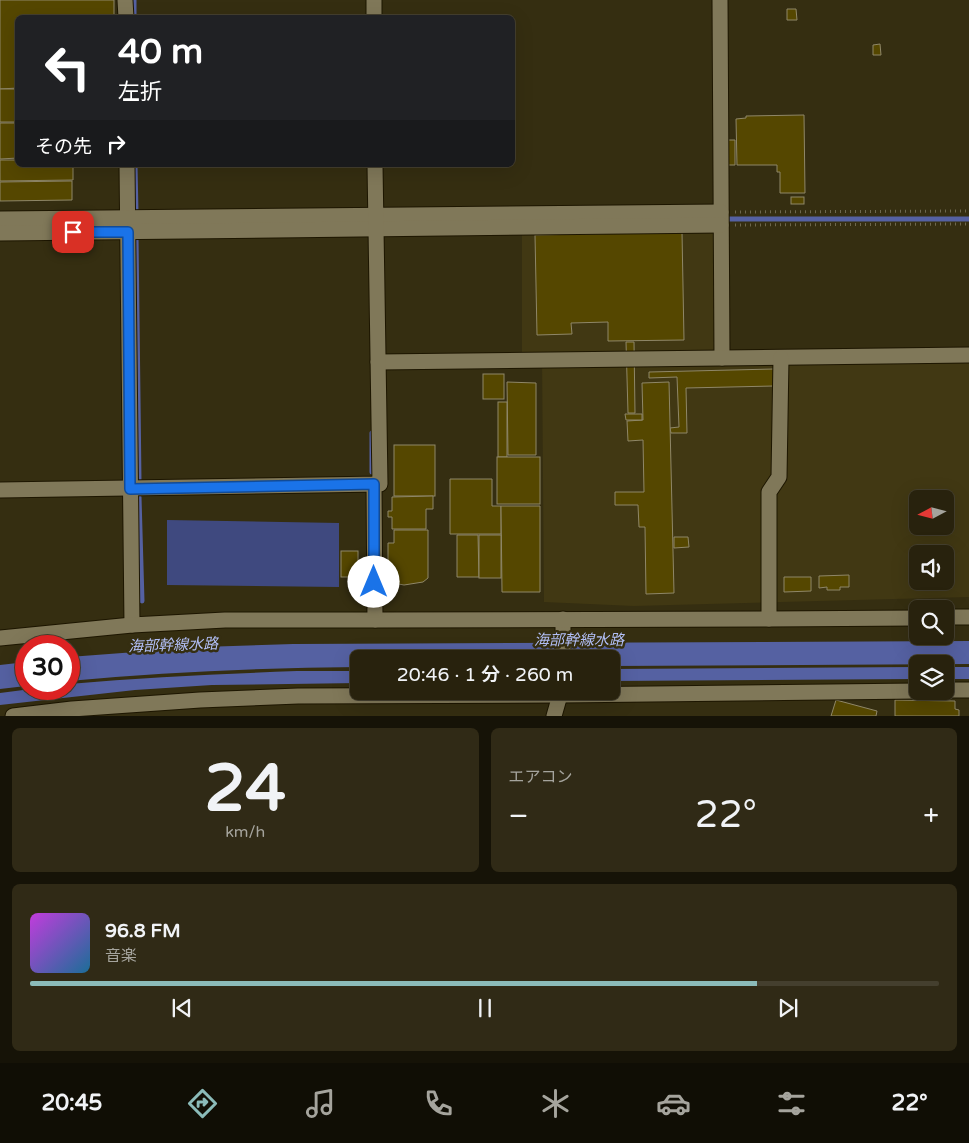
<!DOCTYPE html>
<html lang="ja">
<meta charset="utf-8">
<style>
body{margin:0;font-family:"Varela Round","Noto Sans JP",sans-serif;background:#302a16;color:#f1f3f6;height:100vh;display:flex;flex-direction:column;font-size:19px;white-space:nowrap}
*{box-sizing:border-box;margin:0}
p{font-size:16px;color:#a5a49d}
.icon{flex:none;width:28px;height:28px;fill:none;stroke:currentColor;stroke-width:2;stroke-linecap:round;stroke-linejoin:round}
.map{position:relative;height:716px;overflow:hidden}
.panel{display:flex;flex-direction:column;gap:12px;padding:12px;background:#161307;flex:1}
.panel>*{flex:none}
.banner{position:absolute;left:15px;top:15px;width:500px;height:152px;border-radius:8px;box-shadow:0 5px 20px #0002,0 0 0 1px #443f2e;background:#202124;color:#fff;overflow:hidden}
.needle{width:32px;rotate:263deg}
.buttons{position:absolute;left:909px;top:490px;display:grid;gap:10px}
.buttons a{display:grid;place-items:center;width:45px;height:45px;border-radius:8px;background:#28220d;box-shadow:0 5px 20px #0002,0 0 0 1px #443f2e;font-size:25px}
.speed{position:absolute;left:15px;top:635px;display:flex;gap:10px;font-size:25px;font-weight:700;text-align:center}
.speed>*{display:grid;place-content:center;width:65px;height:65px;border-radius:50%;background:#28220d;box-shadow:0 5px 20px #0002,0 0 0 1px #443f2e;line-height:1}
.speed .limit{border:8px solid #d22;background:#fff;color:#111}
.pin{position:absolute;display:grid;place-items:center;width:42px;height:42px;color:#fff;margin:-21px;border-radius:10px;box-shadow:0 2px 8px #0006}
.me{position:absolute;width:55px;margin:-28px;rotate:0deg;stroke-linejoin:round;filter:drop-shadow(0 0 4px #0008)}
.turn{display:flex;align-items:center;gap:18px;height:105px;padding:0 20px;font-size:22px}
.turn .icon{width:65px;height:65px;stroke-width:2.5}
.turn b{display:block;font-size:35px;line-height:42px}
.then{display:flex;align-items:center;height:48px;padding:0 20px;background:#0003;gap:10px;font-size:19px}
.big{font-size:38px;font-weight:600;line-height:1.1}
.panel .card{flex:1;display:flex;flex-direction:column;justify-content:center;gap:8px;min-width:0;padding:0 18px;border-radius:8px;background:#302a16}
.panel .dial{align-items:center;gap:0}
.dial b{font-size:65px;line-height:1}
.song{display:flex;align-items:center;gap:15px}
.cover{width:60px;height:60px;border-radius:8px;background:linear-gradient(135deg,hsl(290 70% 55%),hsl(200 70% 35%))}
.played{height:5px;border-radius:2px;background:linear-gradient(90deg,#8bbbb9 80%,#443f2e 80%)}
.keys{display:flex;justify-content:space-around;direction:ltr}
.heat{display:flex;justify-content:space-between;align-items:center;font-size:28px;direction:ltr}
.panel .tiles{flex:1;display:grid;gap:12px;grid-template-columns:1fr 1fr}
.card:last-child{grid-column:span 2}
.trip{position:absolute;left:350px;top:650px;width:270px;height:50px;border-radius:8px;background:#28220d;box-shadow:0 5px 20px #0002,0 0 0 1px #443f2e;font-weight:600;line-height:50px;text-align:center}
.menu{display:flex;height:80px;justify-content:space-around;align-items:center;background:#100e05;color:#a5a49d}
.menu .icon{width:35px;height:35px}
.menu .on{color:#8bbbb9}
.menu b{font-size:22px;color:#f1f3f6}
.map>svg:first-child{display:block}
</style>
<div class="map">
<svg width="969" height="716" viewBox="0 0 969 716">
<rect width="100%" height="100%" fill="#352e11"/>
<!-- built -->
<path fill="#413813" fill-rule="evenodd" d="M 715,228 L 715,365 L 969,363 L 969,597 L 634,606 L 544,602 L 542,354 L 522,354 L 522,230 ZM 918,499 L 945,499 L 945,526 L 918,526 ZM 918,554 L 945,554 L 945,581 L 918,581 Z"/>
<!-- green -->
<path fill="#3f497f" d="M 167,520 L 339,523 L 339,587 L 167,585 Z"/>
<!-- water -->
<g fill="#5561a2">
<path d="M 969,641 L 969,664 L 611,666 L 611,659 L 359,659 L 359,667 C 262,668 165,672 69,681 L 69,657 L 202,647 L 293,644 Z"/>
<path d="M 26,662 L 26,686 L 0,689 L 0,665 Z"/>
<path d="M 917,667 L 917,679 L 611,681 L 611,669 Z"/>
<rect x="945" y="667" width="24" height="12"/>
<path d="M 297,671 L 359,671 L 359,683 L 212,685 L 135,690 L 0,705 L 0,693 L 31,689 L 69,689 L 69,684 C 145,677 221,674 297,671 Z"/>
</g>
<g fill="none" stroke-linecap="round" stroke-linejoin="round">
<!-- stream -->
<g stroke="#5561a2" stroke-width="5">
<path d="M 134,0 L 134,18"/>
<path d="M 135,165 L 136,213"/>
<path d="M 727,219 L 969,219"/>
<path d="M 136,236 L 139,480"/>
<path d="M 372,433 L 372,472"/>
<path d="M 139,497 L 142,601"/>
</g>
</g>
<!-- building -->
<g fill="#554700" stroke="#8f8768">
<path d="M 0,0 L 114,0 L 114,18 L 18,18 L 18,88 L 0,89 Z"/>
<path d="M 787,9 L 796,9 L 797,20 L 787,20 Z"/>
<path d="M 880,44 L 881,55 L 873,55 L 873,45 Z"/>
<rect x="0" y="89" width="18" height="33"/>
<path d="M 804,115 L 805,193 L 780,193 L 780,172 L 777,172 L 777,165 L 737,165 L 736,119 L 746,118 L 746,116 Z"/>
<path d="M 0,123 L 18,123 L 18,158 L 0,159 Z"/>
<path d="M 726,140 L 735,140 L 735,165 L 727,165 Z"/>
<path d="M 0,160 L 18,160 L 18,165 L 73,165 L 73,180 L 0,181 Z"/>
<path d="M 72,181 L 72,200 L 0,201 L 0,182 Z"/>
<rect x="791" y="197" width="13" height="7"/>
<path d="M 682,232 L 684,340 L 608,341 L 608,322 L 571,323 L 572,334 L 537,335 L 535,235 Z"/>
<path d="M 626,342 L 634,342 L 635,413 L 628,413 Z"/>
<path d="M 774,369 L 774,386 L 686,388 L 687,433 L 671,433 L 670,428 L 679,427 L 677,377 L 649,378 L 649,372 Z"/>
<rect x="483" y="374" width="21" height="25"/>
<path d="M 507,382 L 536,383 L 536,455 L 508,455 Z"/>
<path d="M 669,382 L 674,593 L 646,594 L 645,527 L 639,527 L 638,505 L 615,505 L 615,492 L 644,492 L 643,440 L 628,441 L 627,421 L 643,420 L 642,383 Z"/>
<rect x="498" y="402" width="9" height="55"/>
<path d="M 625,414 L 642,414 L 642,420 L 626,420 Z"/>
<rect x="394" y="445" width="41" height="51"/>
<rect x="497" y="457" width="43" height="47"/>
<path d="M 450,479 L 492,479 L 492,506 L 501,506 L 501,534 L 450,534 Z"/>
<path d="M 433,496 L 433,509 L 426,509 L 426,529 L 392,529 L 392,517 L 388,517 L 388,511 L 392,511 L 392,497 Z"/>
<path d="M 501,506 L 540,506 L 540,592 L 502,592 Z"/>
<path d="M 394,530 L 428,530 L 428,578 L 423,582 L 404,585 L 393,583 L 388,578 L 388,543 L 394,543 Z"/>
<path d="M 457,535 L 478,535 L 479,577 L 457,577 Z"/>
<rect x="479" y="535" width="22" height="43"/>
<path d="M 674,537 L 688,537 L 689,547 L 674,548 Z"/>
<rect x="341" y="551" width="17" height="26"/>
<path d="M 849,575 L 849,587 L 840,587 L 840,590 L 827,590 L 827,587 L 819,588 L 819,576 Z"/>
<path d="M 784,577 L 811,577 L 811,591 L 784,592 Z"/>
<path d="M 836,700 L 877,711 L 876,716 L 831,716 Z"/>
<path d="M 895,700 L 955,701 L 955,709 L 959,710 L 959,716 L 895,716 Z"/>
</g>
<g fill="none" stroke-linecap="round" stroke-linejoin="round">
<defs>
<g id="minor">
<path d="M 125,0 L 126,18"/>
<path d="M 374,0 L 374,18"/>
<path d="M 720,0 L 722,358"/>
<path d="M 127,165 L 132,625"/>
<path d="M 0,219 L 721,212"/>
<path d="M 0,233 L 721,225"/>
<path d="M 378,362 L 969,355"/>
<path d="M 374,484 L 375,620"/>
<path d="M 0,490 L 380,484 L 375,165"/>
<path d="M 945,617 L 969,617"/>
<path d="M 563,619 L 563,659"/>
<path d="M 769,619 L 769,492 L 779,477 L 781,358"/>
<path d="M 0,638 L 132,625 L 225,620 L 375,620 L 769,619 L 918,618"/>
<path d="M 945,690 L 969,690"/>
<path d="M 13,716 L 72,709 L 200,700 L 298,696 L 560,695 L 918,691"/>
<path d="M 554,716 L 560,695"/>
</g>
</defs>
<!-- minor casing -->
<use href="#minor" stroke="#1d1600" stroke-width="17"/>
<!-- path -->
<g stroke="#6e684e" stroke-width="3" stroke-dasharray="1 4" stroke-linecap="butt">
<path d="M 735,212 L 969,211"/>
<path d="M 735,225 L 969,224"/>
</g>
<!-- minor -->
<use href="#minor" stroke="#807859" stroke-width="15"/>
</g>
<g fill="none" stroke-linecap="round" stroke-linejoin="round">
<defs>
<path id="route" d="M 73,232 L 128,232 L 130,489 L 374,484 L 374,582"/>
</defs>
<!-- route casing -->
<use href="#route" stroke="#114b97" stroke-width="12"/>
<!-- route -->
<use href="#route" stroke="#1a73e8" stroke-width="9"/>
</g>
<g text-anchor="middle" stroke-width="5" stroke-linejoin="round" paint-order="stroke">
<!-- water labels -->
<g font-size="15" font-style="italic" fill="#b2bff7" stroke="#352e11">
<text x="579" y="645">海部幹線水路</text>
<text transform="translate(173 645) rotate(-2)" y="5">海部幹線水路</text>
</g>
</g>
</svg>
<div class="buttons">
<a><svg class="needle" viewBox="-14 -14 28 28"><path d="M0-13l5 13h-10z" fill="#e53935"/><path d="M0 13l5-13h-10z" fill="#a5a49d"/></svg></a>
<a><svg class="icon" aria-label="sound" viewBox="0 0 24 24"><path d="M4 9h4l5-4v14l-5-4H4zM17 9q2 3 0 6"/></svg></a>
<a><svg class="icon" aria-label="search" viewBox="0 0 24 24"><circle cx="10" cy="10" r="6"/><path d="M15 15l6 6"/></svg></a>
<a><svg class="icon" aria-label="layers" viewBox="0 0 24 24"><path d="M12 4l9 5-9 5-9-5zM3 14l9 5 9-5"/></svg></a>
</div>
<div class="speed"><div class="limit">30</div></div>
<div class="pin" style="left:73px;top:232px;background:#d93025"><svg class="icon" aria-label="arrive" viewBox="0 0 24 24"><path d="M6 21V4h12l-3 4 3 4H6"/></svg></div>
<svg class="me" style="left:374px;top:582px" viewBox="-20 -20 40 40"><circle r="19" fill="#fff"/><path d="M0-13L10 11 0 6-10 11z" fill="#1a73e8"/></svg>
<div class="trip">20:46 · 1 分 · 260 m</div>
<div class="banner">
<div class="turn"><svg class="icon" aria-label="left" viewBox="0 0 24 24"><path d="M17 20v-9H6M10 6l-5 5 5 5"/></svg><div><b>40 m</b>左折</div></div>
<div class="then">その先<svg class="icon" aria-label="right" viewBox="0 0 24 24"><path d="M7 20v-9h11M14 6l5 5-5 5"/></svg></div>
</div>
</div>
<section class="panel">
<div class="tiles">
<div class="card dial"><b>24</b><p>km/h</p></div>
<div class="card"><p>エアコン</p>
<div class="heat"><a>−</a><b class="big">22°</b><a>+</a></div>
</div>
<div class="card">
<div class="song"><i class="cover"></i><div><b>96.8 FM</b><p>音楽</p></div></div>
<div class="played"></div>
<div class="keys"><svg class="icon" aria-label="previous" viewBox="0 0 24 24"><path d="M18 5L8 12l10 7zM5 5v14"/></svg><svg class="icon" aria-label="pause" viewBox="0 0 24 24"><path d="M8 5v14M16 5v14"/></svg><svg class="icon" aria-label="next" viewBox="0 0 24 24"><path d="M6 5l10 7-10 7zM19 5v14"/></svg></div>
</div>
</div>
</section>
<nav class="menu">
<b>20:45</b>
<svg class="icon on" aria-label="directions" viewBox="0 0 24 24"><path d="M12 3l9 9-9 9-9-9zM9 14v-3h6M13 9l2 2-2 2"/></svg>
<svg class="icon" aria-label="music" viewBox="0 0 24 24"><path d="M9 18V5l10-2v13"/><circle cx="6" cy="18" r="3"/><circle cx="16" cy="16" r="3"/></svg>
<svg class="icon" aria-label="phone" viewBox="0 0 24 24"><path d="M5 4h4l2 5-3 2q2 4 5 5l2-3 5 2v4C11 20 4 13 5 4z"/></svg>
<svg class="icon" aria-label="climate" viewBox="0 0 24 24"><path d="M12 3v18M4 7l16 10M4 17L20 7"/></svg>
<svg class="icon" aria-label="car" viewBox="0 0 24 24"><path d="M5 17H2v-5l4-1 3-4h7l3 4 3 1v5h-3M9 17h6M6 11h13"/><circle cx="7" cy="17" r="2"/><circle cx="17" cy="17" r="2"/></svg>
<svg class="icon" aria-label="filters" viewBox="0 0 24 24"><path d="M4 7h16M4 17h16"/><circle cx="9" cy="7" r="2"/><circle cx="15" cy="17" r="2"/></svg>
<b>22°</b>
</nav>
